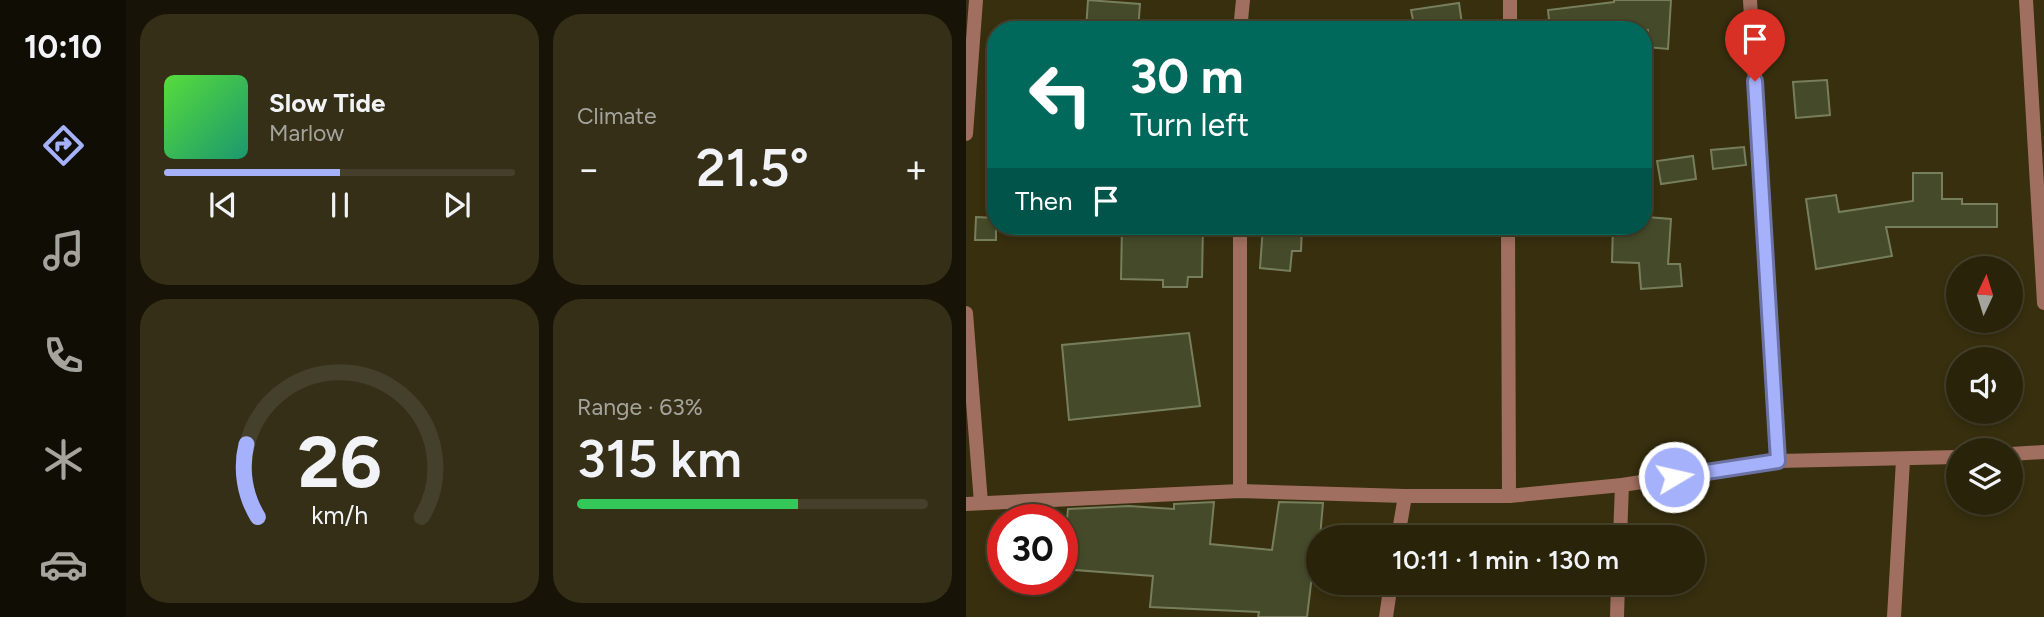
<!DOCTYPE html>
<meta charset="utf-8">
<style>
body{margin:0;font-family:Figtree,sans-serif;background:#352f18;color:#f1f3f6;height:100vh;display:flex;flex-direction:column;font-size:26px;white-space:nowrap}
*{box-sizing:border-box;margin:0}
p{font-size:23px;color:#a5a49c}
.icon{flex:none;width:38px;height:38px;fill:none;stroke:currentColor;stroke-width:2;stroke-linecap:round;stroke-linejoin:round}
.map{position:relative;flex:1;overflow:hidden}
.panel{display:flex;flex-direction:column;gap:14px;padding:14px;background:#171306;width:840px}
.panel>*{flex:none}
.hud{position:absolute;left:21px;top:21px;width:665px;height:214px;border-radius:28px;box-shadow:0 4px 10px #0003,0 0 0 2px #45402b;background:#00695c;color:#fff;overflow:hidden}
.needle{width:46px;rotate:4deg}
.tools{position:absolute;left:980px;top:256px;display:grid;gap:14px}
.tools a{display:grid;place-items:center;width:77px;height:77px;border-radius:50%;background:#29230a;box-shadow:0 4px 10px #0003,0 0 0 2px #45402b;font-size:35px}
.speed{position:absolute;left:21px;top:504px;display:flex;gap:14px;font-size:35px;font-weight:700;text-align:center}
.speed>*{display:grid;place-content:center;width:91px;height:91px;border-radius:50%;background:#29230a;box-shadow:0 4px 10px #0003,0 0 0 2px #45402b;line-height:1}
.speed .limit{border:10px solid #d22;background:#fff;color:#111}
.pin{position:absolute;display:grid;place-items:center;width:60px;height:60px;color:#fff;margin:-72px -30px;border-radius:50% 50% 50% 0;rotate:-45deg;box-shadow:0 0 7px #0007}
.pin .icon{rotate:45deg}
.me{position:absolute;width:77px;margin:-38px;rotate:81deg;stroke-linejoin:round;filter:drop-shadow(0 0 5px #0008)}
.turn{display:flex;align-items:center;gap:24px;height:147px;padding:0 28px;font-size:32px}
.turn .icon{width:91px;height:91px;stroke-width:2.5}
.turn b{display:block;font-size:49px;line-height:60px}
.then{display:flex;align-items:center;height:66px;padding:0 28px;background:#0003;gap:14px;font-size:26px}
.big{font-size:52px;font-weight:600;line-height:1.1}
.panel .widget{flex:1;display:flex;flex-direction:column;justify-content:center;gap:10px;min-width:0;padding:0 24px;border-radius:28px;background:#352f18}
.panel .dial{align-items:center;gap:0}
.dial svg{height:182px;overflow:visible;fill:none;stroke:#45402b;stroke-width:7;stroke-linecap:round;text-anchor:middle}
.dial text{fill:#f1f3f6;stroke:none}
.song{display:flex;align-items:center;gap:21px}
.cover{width:84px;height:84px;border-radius:10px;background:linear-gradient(135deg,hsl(110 70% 55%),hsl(160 70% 35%))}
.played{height:7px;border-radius:4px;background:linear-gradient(90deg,#a6b1fc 50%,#45402b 50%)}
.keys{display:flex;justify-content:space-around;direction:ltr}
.heat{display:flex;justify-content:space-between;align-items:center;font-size:38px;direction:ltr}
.charge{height:10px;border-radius:5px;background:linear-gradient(90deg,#34c759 63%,#45402b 0)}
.panel .tiles{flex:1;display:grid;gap:14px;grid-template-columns:repeat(2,1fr)}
.trip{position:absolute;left:340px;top:525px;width:399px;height:70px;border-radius:35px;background:#29230a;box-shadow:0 4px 10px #0003,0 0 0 2px #45402b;font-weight:600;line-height:70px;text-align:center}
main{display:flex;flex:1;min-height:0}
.dock{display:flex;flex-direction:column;width:126px;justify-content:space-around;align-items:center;background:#100e04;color:#a5a49c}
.dock .icon{width:49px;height:49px}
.dock .on{color:#a6b1fc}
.dock b{font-size:32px;color:#f1f3f6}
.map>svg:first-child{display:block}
</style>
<main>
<nav class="dock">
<b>10:10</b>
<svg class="icon on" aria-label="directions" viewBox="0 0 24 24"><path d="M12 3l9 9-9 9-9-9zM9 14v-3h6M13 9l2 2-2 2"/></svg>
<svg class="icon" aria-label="music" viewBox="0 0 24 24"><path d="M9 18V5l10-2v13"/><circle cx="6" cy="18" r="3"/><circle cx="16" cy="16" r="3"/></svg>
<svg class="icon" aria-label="phone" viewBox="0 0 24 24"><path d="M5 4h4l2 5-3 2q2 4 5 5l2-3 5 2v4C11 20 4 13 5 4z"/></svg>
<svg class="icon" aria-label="climate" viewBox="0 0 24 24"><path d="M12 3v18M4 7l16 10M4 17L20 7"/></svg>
<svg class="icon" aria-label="car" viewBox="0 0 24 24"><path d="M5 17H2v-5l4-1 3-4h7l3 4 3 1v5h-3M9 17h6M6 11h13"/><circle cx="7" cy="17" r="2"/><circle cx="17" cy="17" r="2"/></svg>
</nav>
<section class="panel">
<div class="tiles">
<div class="widget">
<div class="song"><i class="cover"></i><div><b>Slow Tide</b><p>Marlow</p></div></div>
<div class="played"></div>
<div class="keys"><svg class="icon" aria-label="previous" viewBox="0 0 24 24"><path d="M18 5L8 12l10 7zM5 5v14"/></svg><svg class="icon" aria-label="pause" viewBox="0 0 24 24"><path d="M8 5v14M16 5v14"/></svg><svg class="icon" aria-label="next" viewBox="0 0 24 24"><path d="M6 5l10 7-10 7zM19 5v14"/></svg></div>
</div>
<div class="widget"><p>Climate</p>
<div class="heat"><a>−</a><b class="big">21.5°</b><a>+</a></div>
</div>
<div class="widget dial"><svg viewBox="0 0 100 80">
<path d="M14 69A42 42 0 1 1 86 69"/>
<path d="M14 69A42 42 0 0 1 9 37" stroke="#a6b1fc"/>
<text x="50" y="56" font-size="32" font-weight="700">26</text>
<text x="50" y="72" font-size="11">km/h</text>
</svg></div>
<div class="widget"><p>Range · 63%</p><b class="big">315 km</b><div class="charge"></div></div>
</div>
</section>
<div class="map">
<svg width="1078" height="617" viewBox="0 0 1078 617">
<rect width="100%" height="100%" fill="#372f0e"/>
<!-- building -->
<g fill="#454b2a" stroke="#777e5b" stroke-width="2">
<path d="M 122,0 L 174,4 L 172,30 L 120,30 Z"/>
<path d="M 648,0 L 705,0 L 702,49 L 681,47 L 682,30 L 584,30 L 582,10 L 648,2 Z"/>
<path d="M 493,3 L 496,24 L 449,30 L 445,10 Z"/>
<path d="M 861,80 L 864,115 L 830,118 L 827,82 Z"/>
<path d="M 778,147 L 780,165 L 747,169 L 745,150 Z"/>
<path d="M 727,156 L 730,179 L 695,184 L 691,161 Z"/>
<path d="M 947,173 L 976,173 L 976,199 L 996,199 L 996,204 L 1031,204 L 1031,227 L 920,227 L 926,256 L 850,269 L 840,199 L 870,195 L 873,212 L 947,201 Z"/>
<path d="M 10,217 L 30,218 L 30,240 L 9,240 Z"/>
<path d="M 681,217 L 705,219 L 702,264 L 714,264 L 716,286 L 675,289 L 673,263 L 646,262 L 647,226 L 680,226 Z"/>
<path d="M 156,226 L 237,226 L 236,277 L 222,277 L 221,287 L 197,287 L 197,280 L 155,279 Z"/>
<path d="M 297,226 L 336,226 L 335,251 L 326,251 L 324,271 L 294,268 Z"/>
<path d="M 223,333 L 234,406 L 103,420 L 96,345 Z"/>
<path d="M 248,502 L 244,544 L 306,550 L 313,502 L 357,503 L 354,537 L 352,537 L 351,559 L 348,559 L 341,617 L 292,617 L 293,612 L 184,607 L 187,576 L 96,569 L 102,509 L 163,506 L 208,509 L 208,504 Z"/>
</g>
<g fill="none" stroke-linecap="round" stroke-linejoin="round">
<!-- street -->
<g stroke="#a16f60" stroke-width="14">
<path d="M 784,0 L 812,461"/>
<path d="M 1060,0 L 1078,303"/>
<path d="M 274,30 L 277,0"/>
<path d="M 544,30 L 544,0"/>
<path d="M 0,134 L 10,0"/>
<path d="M 274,226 L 274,491"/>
<path d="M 542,226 L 543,496"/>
<path d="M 0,313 L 15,503"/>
<path d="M 1045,454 L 1078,452"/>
<path d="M 0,504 L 274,491 L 439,496 L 543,496 L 656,485 L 812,461 L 992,457"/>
<path d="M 432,537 L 439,496"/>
<path d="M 654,537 L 656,485"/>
<path d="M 420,617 L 425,583"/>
<path d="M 651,617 L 652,583"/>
<path d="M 928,617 L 937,460"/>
</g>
</g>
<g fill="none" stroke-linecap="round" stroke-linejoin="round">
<defs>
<path id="route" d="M 708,477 L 812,461 L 789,81"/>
</defs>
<!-- route casing -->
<use href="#route" stroke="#6c73a4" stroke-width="18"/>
<!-- route -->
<use href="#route" stroke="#a6b1fc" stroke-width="12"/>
</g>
</svg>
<div class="tools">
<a><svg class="needle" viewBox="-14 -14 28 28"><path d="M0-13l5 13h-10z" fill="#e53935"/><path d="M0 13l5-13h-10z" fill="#a5a49c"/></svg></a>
<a><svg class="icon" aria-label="sound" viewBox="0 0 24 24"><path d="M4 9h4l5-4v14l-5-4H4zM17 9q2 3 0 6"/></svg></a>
<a><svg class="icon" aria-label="layers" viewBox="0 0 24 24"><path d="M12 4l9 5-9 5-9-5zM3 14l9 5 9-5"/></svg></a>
</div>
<div class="speed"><div class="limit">30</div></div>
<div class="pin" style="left:789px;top:81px;background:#d93025"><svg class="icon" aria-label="arrive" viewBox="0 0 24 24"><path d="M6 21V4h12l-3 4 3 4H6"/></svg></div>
<svg class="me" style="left:708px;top:477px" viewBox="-20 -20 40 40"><circle r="17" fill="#a6b1fc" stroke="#fff" stroke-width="3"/><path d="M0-11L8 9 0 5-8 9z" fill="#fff"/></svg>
<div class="trip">10:11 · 1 min · 130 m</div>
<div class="hud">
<div class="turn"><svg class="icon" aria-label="left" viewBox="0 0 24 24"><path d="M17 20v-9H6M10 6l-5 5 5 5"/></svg><div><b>30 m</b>Turn left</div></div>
<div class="then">Then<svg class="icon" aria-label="arrive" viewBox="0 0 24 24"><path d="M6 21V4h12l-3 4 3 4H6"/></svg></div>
</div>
</div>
</main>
